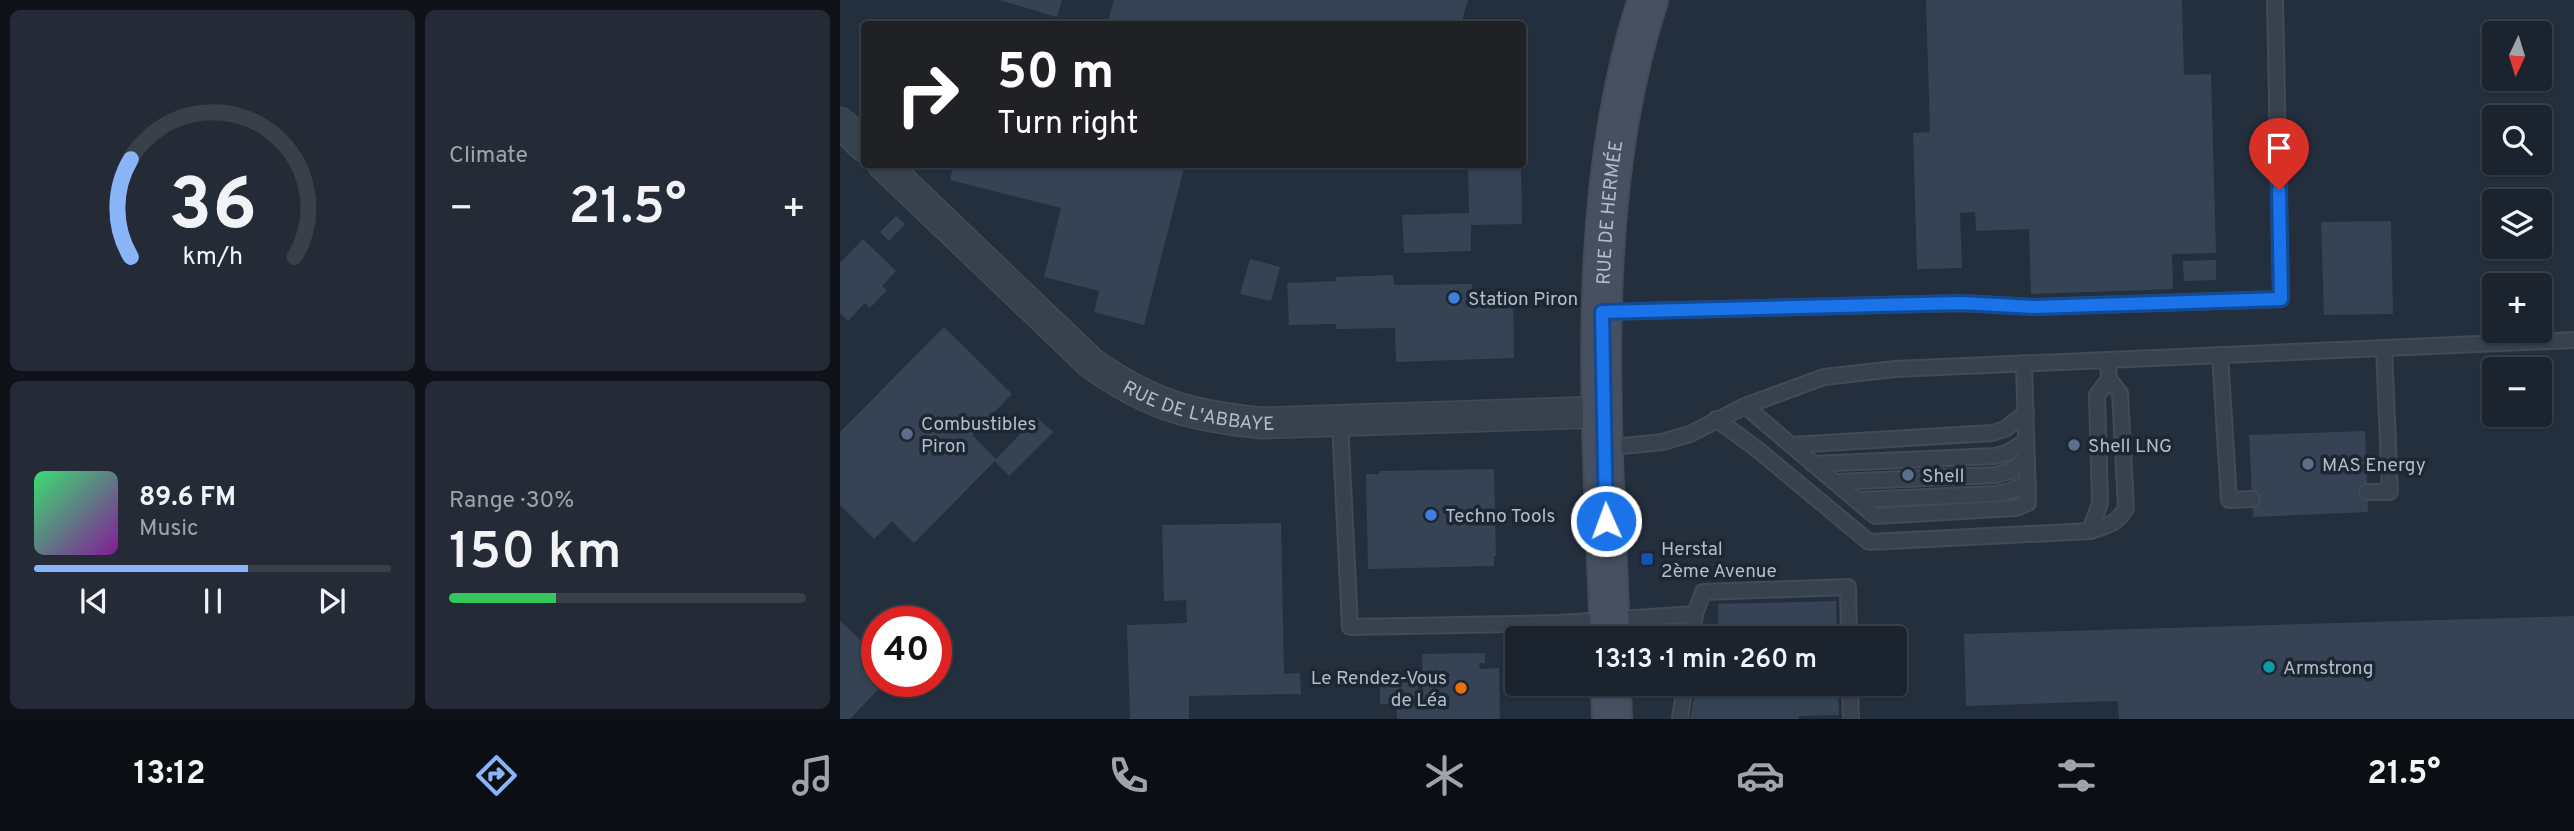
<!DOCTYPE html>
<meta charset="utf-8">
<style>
body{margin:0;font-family:Overpass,sans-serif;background:#242b36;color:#f1f3f6;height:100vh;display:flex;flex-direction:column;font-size:26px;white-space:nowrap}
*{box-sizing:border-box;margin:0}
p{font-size:23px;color:#a0a4aa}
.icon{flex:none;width:38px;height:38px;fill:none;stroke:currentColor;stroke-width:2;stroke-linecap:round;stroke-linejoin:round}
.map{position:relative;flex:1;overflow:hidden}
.side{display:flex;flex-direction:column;gap:10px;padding:10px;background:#0f1319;width:840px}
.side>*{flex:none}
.banner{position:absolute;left:21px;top:21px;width:665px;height:147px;border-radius:7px;box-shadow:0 2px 5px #0004,0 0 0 2px #39404a;background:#202124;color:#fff;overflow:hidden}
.needle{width:46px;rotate:184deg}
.controls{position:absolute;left:1642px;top:21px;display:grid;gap:14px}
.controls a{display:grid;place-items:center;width:70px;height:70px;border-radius:7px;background:#1b232e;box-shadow:0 2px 5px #0004,0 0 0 2px #39404a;font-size:35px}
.speed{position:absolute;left:21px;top:606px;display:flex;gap:14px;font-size:35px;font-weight:700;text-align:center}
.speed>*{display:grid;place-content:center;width:91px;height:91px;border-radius:50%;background:#1b232e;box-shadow:0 2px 5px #0004,0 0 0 2px #39404a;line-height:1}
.speed .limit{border:10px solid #d22;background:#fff;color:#111}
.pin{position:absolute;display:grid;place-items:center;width:60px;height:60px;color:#fff;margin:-72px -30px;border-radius:50% 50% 50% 0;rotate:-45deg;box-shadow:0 0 7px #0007}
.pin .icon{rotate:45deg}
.me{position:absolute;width:77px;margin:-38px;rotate:358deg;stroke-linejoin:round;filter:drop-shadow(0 0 5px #0008)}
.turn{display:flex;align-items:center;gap:24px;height:147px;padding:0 21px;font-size:32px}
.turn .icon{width:91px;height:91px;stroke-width:2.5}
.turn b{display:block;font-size:49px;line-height:60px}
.big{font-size:52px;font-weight:600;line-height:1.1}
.side .tile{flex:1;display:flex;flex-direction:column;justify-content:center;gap:10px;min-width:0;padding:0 24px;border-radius:10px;background:#242b36}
.side .dial{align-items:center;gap:0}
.dial svg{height:182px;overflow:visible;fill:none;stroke:#39404a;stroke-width:7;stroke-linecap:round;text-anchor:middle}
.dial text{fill:#f1f3f6;stroke:none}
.song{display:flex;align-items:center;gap:21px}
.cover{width:84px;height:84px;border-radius:10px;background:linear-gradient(135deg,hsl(140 70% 55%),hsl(290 70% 35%))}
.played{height:7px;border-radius:4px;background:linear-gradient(90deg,#8ab4f8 60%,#39404a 60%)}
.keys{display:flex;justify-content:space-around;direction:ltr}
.heat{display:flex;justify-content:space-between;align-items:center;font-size:38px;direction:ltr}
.charge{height:10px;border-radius:5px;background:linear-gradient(90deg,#34c759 30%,#39404a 0)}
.side .tiles{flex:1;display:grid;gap:10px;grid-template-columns:repeat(2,1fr)}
.trip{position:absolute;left:665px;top:626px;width:402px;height:70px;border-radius:7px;background:#1b232e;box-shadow:0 2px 5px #0004,0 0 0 2px #39404a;font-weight:600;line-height:70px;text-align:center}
.tab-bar{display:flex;height:112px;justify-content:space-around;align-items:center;background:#0b0e12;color:#a0a4aa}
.tab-bar .icon{width:49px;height:49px}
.tab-bar .on{color:#8ab4f8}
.tab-bar b{font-size:32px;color:#f1f3f6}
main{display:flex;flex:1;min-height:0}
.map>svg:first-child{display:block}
</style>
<main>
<section class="side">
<div class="tiles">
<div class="tile dial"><svg viewBox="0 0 100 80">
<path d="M14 69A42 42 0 1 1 86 69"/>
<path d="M14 69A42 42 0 0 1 14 26" stroke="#8ab4f8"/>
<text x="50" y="56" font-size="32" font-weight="700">36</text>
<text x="50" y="72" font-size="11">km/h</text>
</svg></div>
<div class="tile"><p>Climate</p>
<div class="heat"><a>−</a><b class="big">21.5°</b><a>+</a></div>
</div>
<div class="tile">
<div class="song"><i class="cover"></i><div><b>89.6 FM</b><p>Music</p></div></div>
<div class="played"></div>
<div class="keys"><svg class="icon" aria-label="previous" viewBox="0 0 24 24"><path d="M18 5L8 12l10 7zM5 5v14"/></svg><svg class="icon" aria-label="pause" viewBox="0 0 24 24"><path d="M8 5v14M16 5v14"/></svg><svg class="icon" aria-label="next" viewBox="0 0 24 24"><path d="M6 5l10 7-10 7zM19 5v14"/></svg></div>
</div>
<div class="tile"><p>Range · 30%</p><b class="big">150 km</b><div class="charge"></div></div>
</div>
</section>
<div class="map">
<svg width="1734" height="719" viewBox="0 0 1734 719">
<rect width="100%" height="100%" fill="#242f3e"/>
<!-- building -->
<g fill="#364354">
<path d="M 159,0 L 222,0 L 217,17 Z"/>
<path d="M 274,0 L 628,0 L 621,24 L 267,24 Z"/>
<path d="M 1086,0 L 1342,0 L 1344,75 L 1371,74 L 1376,253 L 1332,254 L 1333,289 L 1191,294 L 1189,229 L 1136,231 L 1135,212 L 1120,213 L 1122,268 L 1077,269 L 1073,133 L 1090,132 Z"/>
<path d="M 114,164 L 345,164 L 304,325 L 254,312 L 259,291 L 204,277 L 221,208 L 110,180 Z"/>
<path d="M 681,169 L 682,224 L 631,225 L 631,251 L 564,253 L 562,215 L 629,213 L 628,170 Z"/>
<path d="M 56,216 L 65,224 L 49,241 L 40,232 Z"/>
<path d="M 1551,221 L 1553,314 L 1484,315 L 1481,222 Z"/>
<path d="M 23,239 L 56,271 L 42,286 L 47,290 L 30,308 L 25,303 L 8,321 L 0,313 L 0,263 Z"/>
<path d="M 410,259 L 440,267 L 431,301 L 400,294 Z"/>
<path d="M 1376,260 L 1376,280 L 1344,281 L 1343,261 Z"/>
<path d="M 553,275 L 554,285 L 632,284 L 632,294 L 673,293 L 674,358 L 556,362 L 555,328 L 496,329 L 496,324 L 449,325 L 447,283 L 496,281 L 496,277 Z"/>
<path d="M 104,327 L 172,394 L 132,435 L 156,459 L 197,417 L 213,432 L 169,476 L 155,461 L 74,543 L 52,521 L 34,539 L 0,505 L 0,432 Z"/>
<path d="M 1525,431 L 1528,512 L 1413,517 L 1409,435 Z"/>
<path d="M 654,469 L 656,556 L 654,556 L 654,566 L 528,569 L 526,474 L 539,474 L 539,471 Z"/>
<path d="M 441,523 L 444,674 L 460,673 L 461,694 L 349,696 L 349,719 L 290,719 L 287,625 L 347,623 L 346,600 L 324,601 L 322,525 Z"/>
<path d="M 996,601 L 997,639 L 879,639 L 878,604 Z"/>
<path d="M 1734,616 L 1734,719 L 1279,719 L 1278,701 L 1126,706 L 1124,634 Z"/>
<path d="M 0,621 L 37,655 L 37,681 L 46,681 L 10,719 L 0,719 Z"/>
<path d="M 645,653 L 645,663 L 639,663 L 640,669 L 659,668 L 660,719 L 557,719 L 556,704 L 540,704 L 540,685 L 556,684 L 556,676 L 577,676 L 578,692 L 583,692 L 582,654 Z"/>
<path d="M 857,684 L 998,684 L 999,715 L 959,716 L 959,719 L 850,719 Z"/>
</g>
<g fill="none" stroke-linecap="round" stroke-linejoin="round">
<defs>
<g id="lane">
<path d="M 762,312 L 1121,303 L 1194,307 L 1441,299 L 1435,0"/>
<path d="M 1380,355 L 1389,500 L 1412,499"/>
<path d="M 905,406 L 1035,516 L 1176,508 L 1188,503 L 1184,363"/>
<path d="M 876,419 L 917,449 L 1029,542 L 1250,531 C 1267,526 1277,524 1286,508 L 1280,393 L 1269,379 L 1268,360"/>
<path d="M 500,422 L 510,627 L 719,623 L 855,614 L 852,639"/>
<path d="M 951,445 L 1152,433 L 1165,429 L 1186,413"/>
<path d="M 765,448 L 822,442 L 850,434 L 905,406 L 984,377 L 1055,369 L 1734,340"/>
<path d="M 973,464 L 1155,456 L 1167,453 L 1186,441"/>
<path d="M 995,482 L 1156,475 L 1170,471 L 1187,459"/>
<path d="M 1527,492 L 1550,492 L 1544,348"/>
<path d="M 1017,500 L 1155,494 L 1171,491 L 1188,482"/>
<path d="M 1250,531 L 1260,503 L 1257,395 L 1269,379"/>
<path d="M 855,614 L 863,592 L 1008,587 L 1009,639"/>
<path d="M 1010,684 L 1011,719"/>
<path d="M 840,719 L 845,684"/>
</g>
<g id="street">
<path d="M 0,123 L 24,146"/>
<path id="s1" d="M 43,164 L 251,363 C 310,405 351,416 422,423 L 763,412"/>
</g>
<g id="secondary">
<path id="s2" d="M 770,639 C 763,429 742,202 808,0"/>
<path d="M 771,684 L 772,719"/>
</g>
</defs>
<!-- lane casing -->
<use href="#lane" stroke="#414a57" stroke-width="18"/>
<!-- street casing -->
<use href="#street" stroke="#414a57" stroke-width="33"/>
<!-- secondary casing -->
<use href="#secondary" stroke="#414a57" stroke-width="42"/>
<!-- lane -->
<use href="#lane" stroke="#38414e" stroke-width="14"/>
<!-- street -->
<use href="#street" stroke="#38414e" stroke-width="30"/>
<!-- secondary -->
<use href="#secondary" stroke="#465061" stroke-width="38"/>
</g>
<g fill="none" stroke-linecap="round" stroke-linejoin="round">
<defs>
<path id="route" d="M 766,521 L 762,312 L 1121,303 L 1194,307 L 1441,299 L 1439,190"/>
</defs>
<!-- route casing -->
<use href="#route" stroke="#114b97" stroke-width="18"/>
<!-- route -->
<use href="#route" stroke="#1a73e8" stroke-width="12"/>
</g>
<!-- markers -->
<g fill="#3f7fe0" stroke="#1d2633" stroke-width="2.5">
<circle cx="614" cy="298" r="7"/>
<circle cx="591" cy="515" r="7"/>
</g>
<g fill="#5c6f8a" stroke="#1d2633" stroke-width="2.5">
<circle cx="67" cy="434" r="7"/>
<circle cx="1234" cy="445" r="7"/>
<circle cx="1468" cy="464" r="7"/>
<circle cx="1068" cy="475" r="7"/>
</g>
<rect fill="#1a4fb4" stroke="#1d2633" stroke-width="2.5" x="800" y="552" width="14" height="14" rx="3.5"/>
<circle fill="#0f9aa8" stroke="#1d2633" stroke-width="2.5" cx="1429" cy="667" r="7"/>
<circle fill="#e8710a" stroke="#1d2633" stroke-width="2.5" cx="621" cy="688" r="7"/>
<g text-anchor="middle" stroke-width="7" stroke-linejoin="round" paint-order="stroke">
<!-- street labels -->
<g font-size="19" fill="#b4bcc9" stroke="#1d2633">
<text dy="7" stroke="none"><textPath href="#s2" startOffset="427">RUE DE HERMÉE</textPath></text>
<text dy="7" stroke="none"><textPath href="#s1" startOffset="406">RUE DE L'ABBAYE</textPath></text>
</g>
<!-- poi labels -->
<g font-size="19" fill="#b4bcc9" stroke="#1d2633" text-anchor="start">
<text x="628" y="305">Station Piron</text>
<text x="81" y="430">Combustibles<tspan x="81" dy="22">Piron</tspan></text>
<text x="1248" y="452">Shell LNG</text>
<text x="1482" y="471">MAS Energy</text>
<text x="1082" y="482">Shell</text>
<text x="605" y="522">Techno Tools</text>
<text x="821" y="555">Herstal<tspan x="821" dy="22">2ème Avenue</tspan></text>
<text x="1443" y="674">Armstrong</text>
<text x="607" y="684" text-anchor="end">Le Rendez-Vous<tspan x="607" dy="22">de Léa</tspan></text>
</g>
</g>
</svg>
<div class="controls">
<a><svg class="needle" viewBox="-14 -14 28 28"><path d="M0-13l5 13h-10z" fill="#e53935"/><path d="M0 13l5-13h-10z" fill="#a0a4aa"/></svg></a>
<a><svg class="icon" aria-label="search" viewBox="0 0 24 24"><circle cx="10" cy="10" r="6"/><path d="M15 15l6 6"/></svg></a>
<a><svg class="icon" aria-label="layers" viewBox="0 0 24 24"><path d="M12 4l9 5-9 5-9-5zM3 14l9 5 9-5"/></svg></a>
<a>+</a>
<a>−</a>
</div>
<div class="speed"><div class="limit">40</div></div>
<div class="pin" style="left:1439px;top:190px;background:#d93025"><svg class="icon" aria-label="arrive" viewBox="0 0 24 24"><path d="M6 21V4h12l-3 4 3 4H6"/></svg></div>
<svg class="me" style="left:766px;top:521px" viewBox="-20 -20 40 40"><circle r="17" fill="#1a73e8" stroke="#fff" stroke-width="3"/><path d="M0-11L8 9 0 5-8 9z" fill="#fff"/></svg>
<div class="trip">13:13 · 1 min · 260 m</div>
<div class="banner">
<div class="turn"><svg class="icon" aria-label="right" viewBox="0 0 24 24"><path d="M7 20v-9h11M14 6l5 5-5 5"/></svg><div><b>50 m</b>Turn right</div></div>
</div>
</div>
</main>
<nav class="tab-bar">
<b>13:12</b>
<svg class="icon on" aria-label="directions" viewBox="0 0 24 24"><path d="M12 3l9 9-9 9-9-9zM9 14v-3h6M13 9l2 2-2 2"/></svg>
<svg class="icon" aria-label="music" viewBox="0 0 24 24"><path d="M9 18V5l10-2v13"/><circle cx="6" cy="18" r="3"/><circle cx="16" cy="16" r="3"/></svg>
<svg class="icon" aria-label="phone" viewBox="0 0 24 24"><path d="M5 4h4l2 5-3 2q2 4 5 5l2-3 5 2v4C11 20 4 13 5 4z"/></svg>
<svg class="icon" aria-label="climate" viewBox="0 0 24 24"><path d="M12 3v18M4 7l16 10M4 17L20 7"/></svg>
<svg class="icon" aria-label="car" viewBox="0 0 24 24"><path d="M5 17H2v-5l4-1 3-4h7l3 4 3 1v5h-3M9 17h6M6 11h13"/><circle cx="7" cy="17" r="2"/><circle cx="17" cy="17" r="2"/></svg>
<svg class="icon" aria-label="filters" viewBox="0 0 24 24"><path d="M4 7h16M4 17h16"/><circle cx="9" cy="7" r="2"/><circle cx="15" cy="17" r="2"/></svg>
<b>21.5°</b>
</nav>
